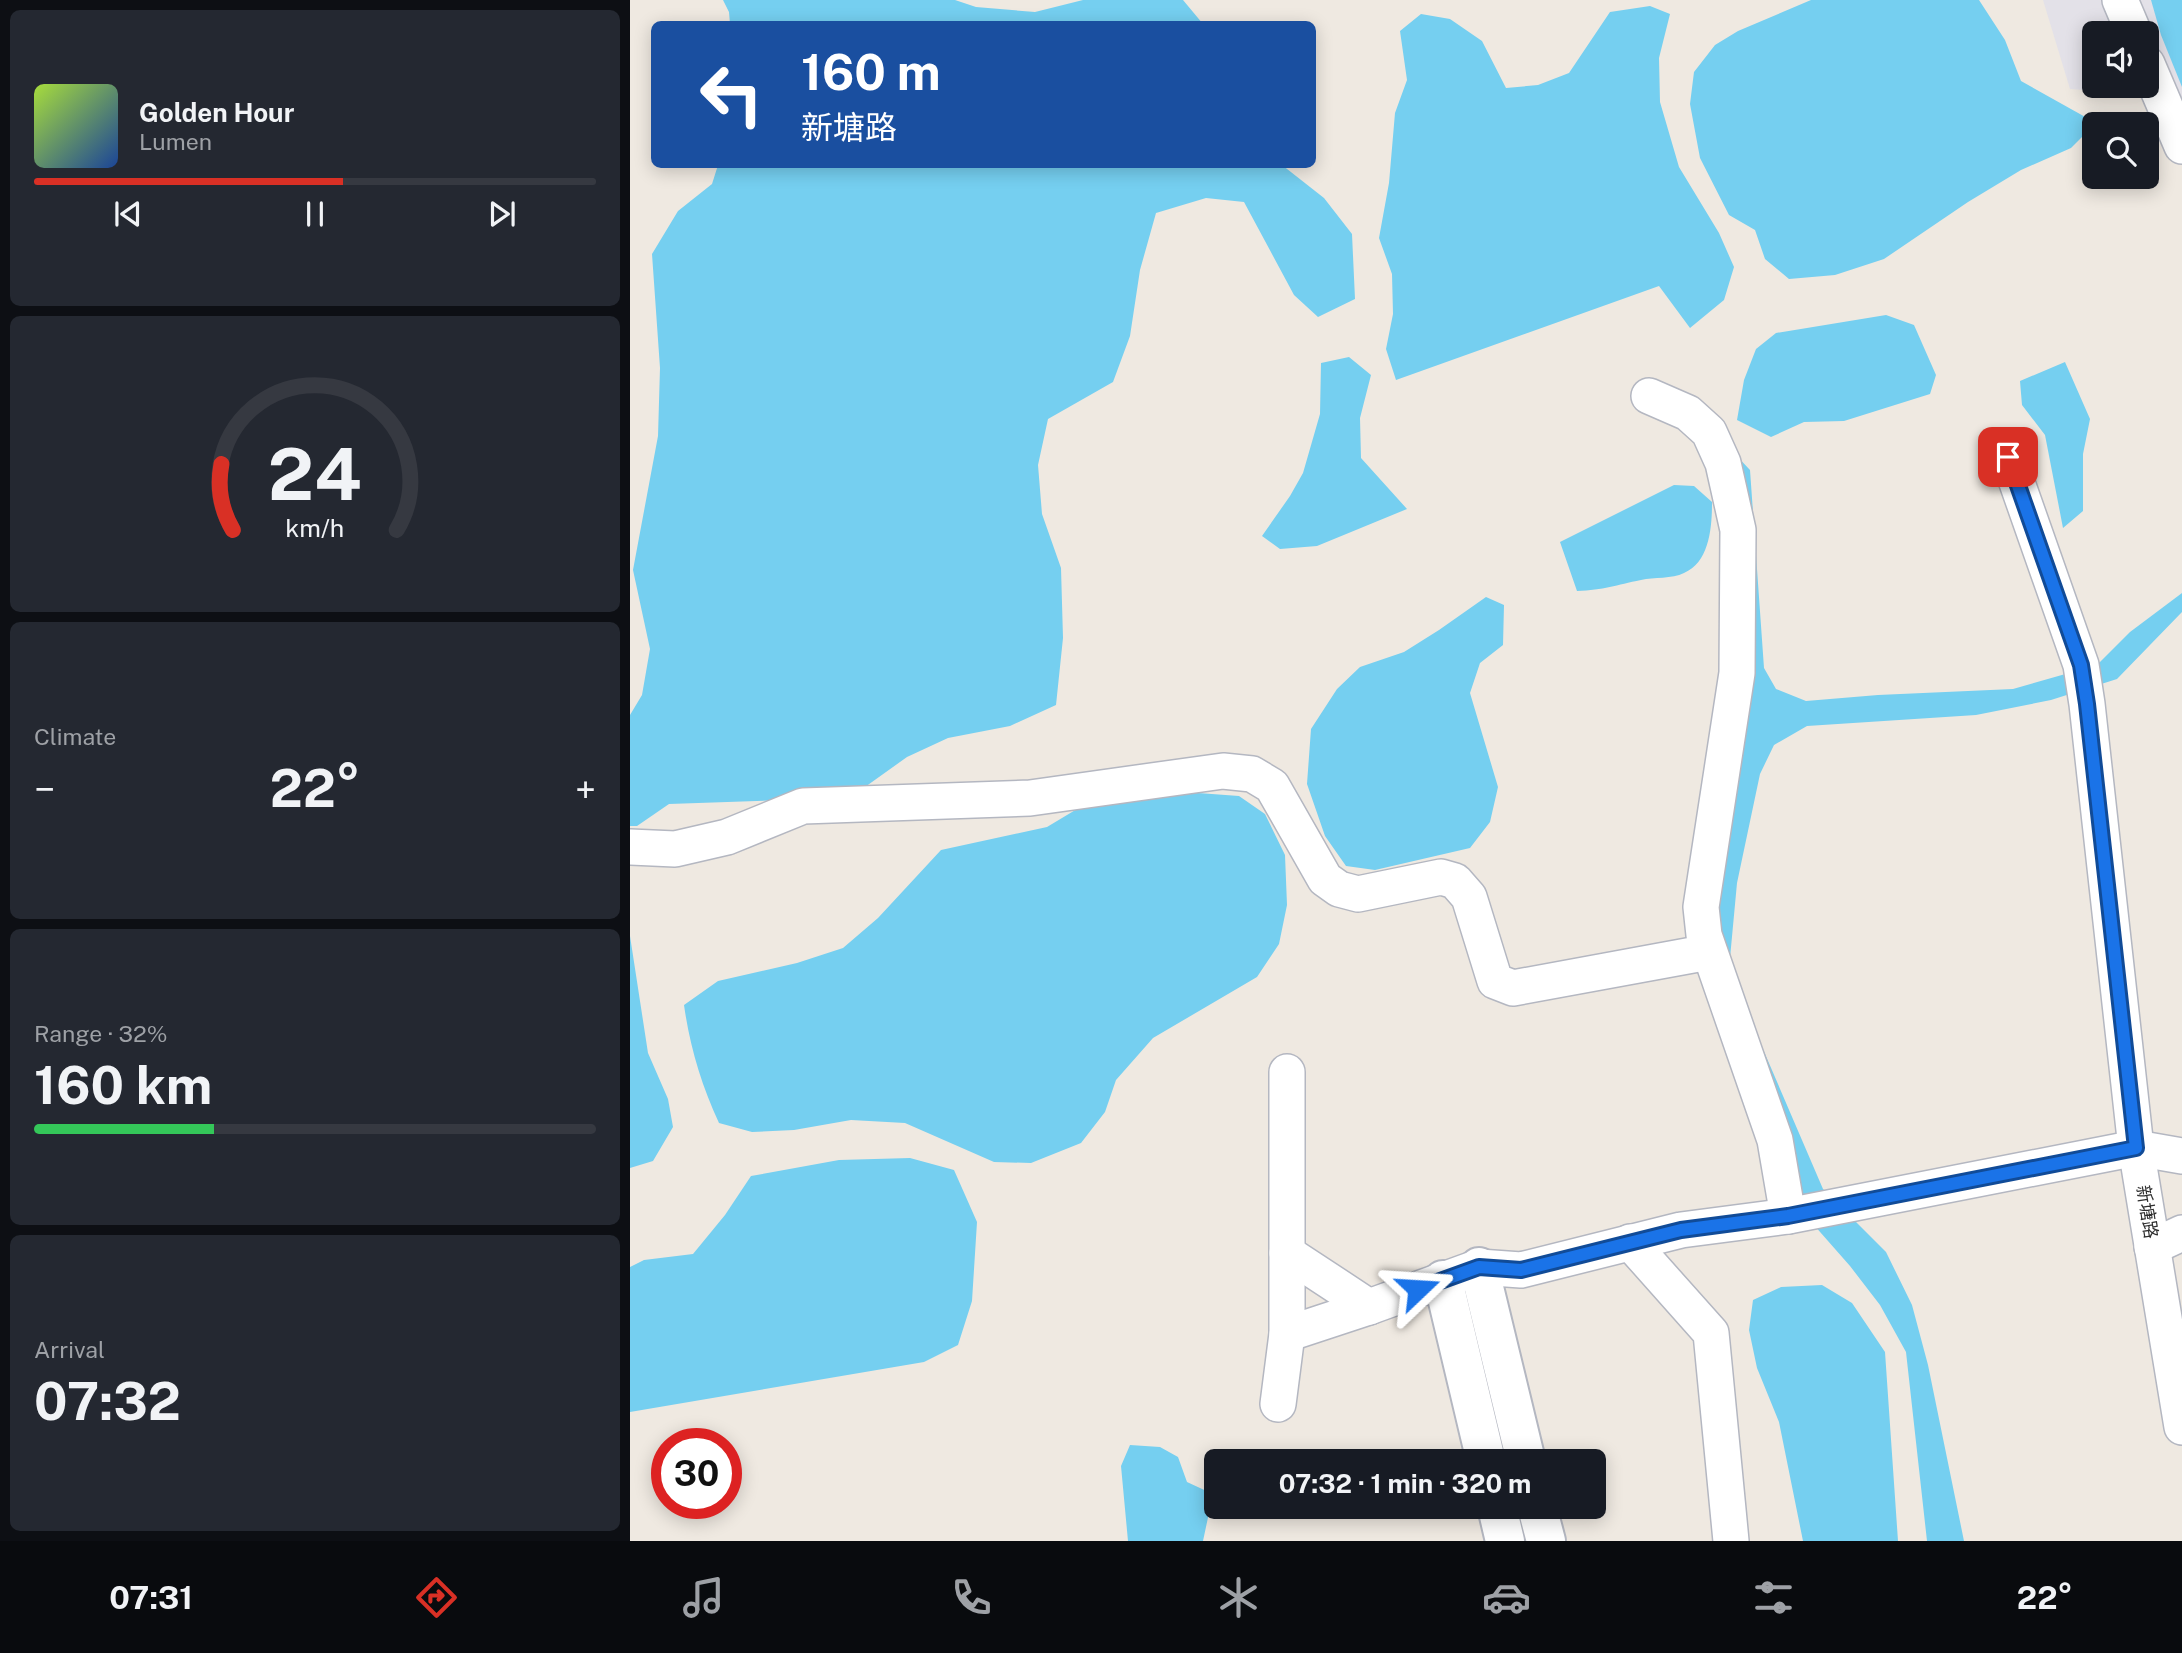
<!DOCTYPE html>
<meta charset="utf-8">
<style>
body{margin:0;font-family:"Public Sans","Noto Sans SC",sans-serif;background:#242831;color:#f1f3f6;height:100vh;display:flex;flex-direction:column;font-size:26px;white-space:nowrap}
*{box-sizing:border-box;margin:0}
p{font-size:23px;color:#9ea1a6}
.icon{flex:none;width:38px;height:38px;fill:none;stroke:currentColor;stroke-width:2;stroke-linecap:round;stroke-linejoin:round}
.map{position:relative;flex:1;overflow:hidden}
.drawer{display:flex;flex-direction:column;gap:10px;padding:10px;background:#0d0f14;width:630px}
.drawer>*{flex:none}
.top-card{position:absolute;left:21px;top:21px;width:665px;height:147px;border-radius:10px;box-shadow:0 4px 18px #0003;background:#1a4fa0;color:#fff;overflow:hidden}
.fabs{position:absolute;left:1452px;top:21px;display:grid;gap:14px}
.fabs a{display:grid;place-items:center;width:77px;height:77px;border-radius:10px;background:#171b24;box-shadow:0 4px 18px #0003;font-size:35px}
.speed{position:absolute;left:21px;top:1428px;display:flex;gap:14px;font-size:35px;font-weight:700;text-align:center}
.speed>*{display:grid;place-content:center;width:91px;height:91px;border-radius:50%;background:#171b24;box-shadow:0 4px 18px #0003;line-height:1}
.speed .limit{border:10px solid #d22;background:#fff;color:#111}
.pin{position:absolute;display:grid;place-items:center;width:60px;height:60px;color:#fff;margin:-30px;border-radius:14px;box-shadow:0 4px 10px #0006}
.me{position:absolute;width:77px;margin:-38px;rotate:70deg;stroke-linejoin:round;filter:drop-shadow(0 0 5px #0008)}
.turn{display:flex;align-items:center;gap:24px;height:147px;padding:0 35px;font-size:32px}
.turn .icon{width:91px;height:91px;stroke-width:2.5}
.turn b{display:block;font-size:49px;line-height:60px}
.big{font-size:52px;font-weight:700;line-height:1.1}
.drawer .card{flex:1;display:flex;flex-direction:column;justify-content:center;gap:10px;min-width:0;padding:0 24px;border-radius:10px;background:#242831}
.drawer .dial{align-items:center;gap:0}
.dial svg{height:182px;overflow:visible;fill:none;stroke:#363941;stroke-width:7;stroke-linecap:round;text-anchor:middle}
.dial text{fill:#f1f3f6;stroke:none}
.song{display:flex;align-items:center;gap:21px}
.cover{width:84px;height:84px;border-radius:10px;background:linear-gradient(135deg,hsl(80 70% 55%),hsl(220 70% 35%))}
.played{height:7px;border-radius:4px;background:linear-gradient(90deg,#d93025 55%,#363941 55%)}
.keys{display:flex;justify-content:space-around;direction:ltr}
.heat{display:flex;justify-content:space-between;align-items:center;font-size:38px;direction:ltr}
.charge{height:10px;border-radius:5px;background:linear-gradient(90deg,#34c759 32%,#363941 0)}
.trip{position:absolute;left:574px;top:1449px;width:402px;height:70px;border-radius:10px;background:#171b24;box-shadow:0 4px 18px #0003;font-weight:700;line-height:70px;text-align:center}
.menu{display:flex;height:112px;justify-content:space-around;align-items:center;background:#090b0e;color:#9ea1a6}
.menu .icon{width:49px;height:49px}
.menu .active{color:#d93025}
.menu b{font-size:32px;color:#f1f3f6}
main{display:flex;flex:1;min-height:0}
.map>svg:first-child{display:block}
</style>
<main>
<section class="drawer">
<div class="card">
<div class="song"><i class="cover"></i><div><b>Golden Hour</b><p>Lumen</p></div></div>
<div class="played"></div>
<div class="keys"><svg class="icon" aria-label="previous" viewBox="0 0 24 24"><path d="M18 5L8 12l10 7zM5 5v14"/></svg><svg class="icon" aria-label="pause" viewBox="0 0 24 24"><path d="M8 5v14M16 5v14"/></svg><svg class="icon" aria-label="next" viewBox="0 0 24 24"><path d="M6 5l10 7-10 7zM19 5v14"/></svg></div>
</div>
<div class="card dial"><svg viewBox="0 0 100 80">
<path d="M14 69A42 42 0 1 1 86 69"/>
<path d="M14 69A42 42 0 0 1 9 40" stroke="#d93025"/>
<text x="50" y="56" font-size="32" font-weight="700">24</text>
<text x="50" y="72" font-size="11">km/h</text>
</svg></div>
<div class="card"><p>Climate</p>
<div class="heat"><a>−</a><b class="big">22°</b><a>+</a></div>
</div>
<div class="card"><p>Range · 32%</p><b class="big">160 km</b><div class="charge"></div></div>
<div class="card"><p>Arrival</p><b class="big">07:32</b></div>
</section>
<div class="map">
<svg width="1552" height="1541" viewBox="0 0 1552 1541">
<rect width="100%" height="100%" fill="#efe9e1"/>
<!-- industrial -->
<path fill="#e3e1e8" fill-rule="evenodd" d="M 1413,0 L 1552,0 L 1552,97 L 1440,89 ZM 1465,33 L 1517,33 L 1517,86 L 1465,86 Z"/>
<!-- water -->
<g fill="#75cff0">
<path d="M 93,0 L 325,0 L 346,7 L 405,12 L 453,0 L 553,0 L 573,24 L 100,24 L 99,12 Z"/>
<path d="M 1181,0 L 1349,0 L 1375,40 L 1391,81 L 1466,123 L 1441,148 L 1391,170 L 1338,202 L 1254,259 L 1205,275 L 1159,279 L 1135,259 L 1125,230 L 1099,215 L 1070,158 L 1060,104 L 1064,72 L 1085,45 L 1108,31 Z"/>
<path d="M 1521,0 L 1552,0 L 1552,87 L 1531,35 Z"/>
<path d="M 1020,6 L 1040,14 L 1029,58 L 1030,102 L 1049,167 L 1089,233 L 1104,267 L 1094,300 L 1060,328 L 1029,286 L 766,380 L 756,349 L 763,314 L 762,274 L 749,238 L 759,183 L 765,113 L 777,80 L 770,31 L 791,14 L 820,19 L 852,41 L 876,88 L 908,85 L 939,73 L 980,12 Z"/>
<path d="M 88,165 L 652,165 L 694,198 L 722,234 L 725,299 L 688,317 L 664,295 L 614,202 L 576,198 L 526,213 L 510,270 L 500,336 L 483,382 L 418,419 L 408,465 L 412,514 L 431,568 L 433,638 L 426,705 L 380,726 L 318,738 L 277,757 L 235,787 L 186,799 L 39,804 L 7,826 L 0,826 L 0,715 L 12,695 L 20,649 L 3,570 L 28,436 L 30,368 L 22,254 L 48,211 L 82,184 Z"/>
<path d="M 1256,315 L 1284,325 L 1306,375 L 1300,394 L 1214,421 L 1174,422 L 1141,437 L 1107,420 L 1114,380 L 1126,349 L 1146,333 Z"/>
<path d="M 719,357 L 741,375 L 730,418 L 731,458 L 777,509 L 687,546 L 650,549 L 632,536 L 660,496 L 673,473 L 690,414 L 691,363 Z"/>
<path d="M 1435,362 L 1460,419 L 1453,454 L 1453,511 L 1433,528 L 1415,435 L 1392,405 L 1390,381 Z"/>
<path d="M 1104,453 L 1120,470 L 1134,668 L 1146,689 L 1176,701 L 1248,695 L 1383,689 L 1467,665 L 1500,632 L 1552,593 L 1552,612 L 1487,679 L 1421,700 L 1346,715 L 1177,726 L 1144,745 L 1130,774 L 1107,883 L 1100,958 L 1123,1026 L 1193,1189 L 1256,1252 L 1282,1305 L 1298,1365 L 1334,1541 L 1297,1541 L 1276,1352 L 1250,1305 L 1220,1266 L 1176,1216 L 1080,915 Z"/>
<path d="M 1044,485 L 1064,486 L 1082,502 C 1082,526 1080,562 1054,573 C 1042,579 1024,577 1011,580 C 986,585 974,590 947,591 L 930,542 Z"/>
<path d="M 856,597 L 874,605 L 873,645 L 850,663 L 840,693 L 868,787 L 860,822 L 840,848 L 745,870 L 716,866 L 695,836 L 677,784 L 681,729 L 707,689 L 730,667 L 774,652 L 809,630 Z"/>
<path d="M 541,791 L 609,796 L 635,814 L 655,855 L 657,905 L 649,944 L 627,977 L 523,1038 L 486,1080 L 475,1112 L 451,1143 L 401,1163 L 364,1162 L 275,1123 L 221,1120 L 164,1130 L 122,1132 L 89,1123 C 71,1084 60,1047 54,1005 L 88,981 L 167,963 L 213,948 L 248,918 L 311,850 L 417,827 L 462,800 Z"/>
<path d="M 0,936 L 18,1053 L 38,1099 L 43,1127 L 23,1161 L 0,1168 Z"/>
<path d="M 280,1158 L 324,1170 L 347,1222 L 342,1301 L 328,1345 L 294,1362 L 0,1412 L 0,1267 L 14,1260 L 63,1254 L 95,1215 L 121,1176 L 209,1160 Z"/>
<path d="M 1192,1285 L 1222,1303 L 1255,1352 L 1268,1541 L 1173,1541 L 1149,1422 L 1127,1368 L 1119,1330 L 1123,1300 L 1151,1287 Z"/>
<path d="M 500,1445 L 530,1447 L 548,1457 L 557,1482 L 583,1494 L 573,1541 L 498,1541 L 491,1466 Z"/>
</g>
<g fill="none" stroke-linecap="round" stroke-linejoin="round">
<defs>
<g id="street">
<path d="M 1490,0 L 1504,33"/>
<path d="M 1517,64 L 1552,146"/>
<path d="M 1019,396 L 1058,413 L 1079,432 L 1093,463 L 1108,530 L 1107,673 L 1071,907 L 1074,935 L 1145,1140 L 1158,1216"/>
<path d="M 1378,457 L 1451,665 L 1457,704 L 1506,1148 L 1552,1427"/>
<path d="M 0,847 L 45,849 L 97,837 L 173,806 L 400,798 L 593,771 L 622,774 L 642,786 L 695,879 L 709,889 L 728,894 L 811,877 L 825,881 L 839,897 L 865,981 L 883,988 L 1079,952"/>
<path d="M 1000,1242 L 1081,1333 L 1101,1541"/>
<path d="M 1522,1247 L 1552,1233"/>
<path d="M 657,1253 L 739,1307"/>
<path d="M 657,1334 L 739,1307 L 849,1267 L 891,1270 L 1051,1230 L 1158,1216 L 1506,1148 L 1552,1156"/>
<path d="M 648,1404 L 657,1334 L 657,1072"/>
</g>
<g id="secondary">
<path d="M 849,1267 L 896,1461"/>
<path d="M 813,1280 L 856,1461"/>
<path d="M 867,1507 L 875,1541"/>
<path d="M 907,1507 L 916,1541"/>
</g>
</defs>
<!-- street casing -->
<use href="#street" stroke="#b4b7c1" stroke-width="38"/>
<!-- secondary casing -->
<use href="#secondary" stroke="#b4b7c1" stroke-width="42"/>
<!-- street -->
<use href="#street" stroke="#fff" stroke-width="35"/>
<!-- secondary -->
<use href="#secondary" stroke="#fff" stroke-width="38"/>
</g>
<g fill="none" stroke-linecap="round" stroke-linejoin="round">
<defs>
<path id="route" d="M 788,1289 L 849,1267 L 891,1270 L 1051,1230 L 1158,1216 L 1506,1148 L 1457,704 L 1451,665 L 1378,457"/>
</defs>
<!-- route casing -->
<use href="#route" stroke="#114b97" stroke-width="18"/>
<!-- route -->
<use href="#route" stroke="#1a73e8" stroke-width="12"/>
</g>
<g text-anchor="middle" stroke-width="5" stroke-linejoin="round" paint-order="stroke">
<!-- street labels -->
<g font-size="18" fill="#2e2e2e" stroke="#fff">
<text transform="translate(1517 1212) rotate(81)" y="6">新塘路</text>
</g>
</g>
</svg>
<div class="fabs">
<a><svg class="icon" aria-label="sound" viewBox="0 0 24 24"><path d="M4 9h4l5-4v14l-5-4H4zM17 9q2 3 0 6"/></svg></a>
<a><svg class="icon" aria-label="search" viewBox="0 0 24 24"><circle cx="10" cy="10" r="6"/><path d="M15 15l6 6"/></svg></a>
</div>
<div class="speed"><div class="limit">30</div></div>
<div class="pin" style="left:1378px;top:457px;background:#d93025"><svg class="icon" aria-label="arrive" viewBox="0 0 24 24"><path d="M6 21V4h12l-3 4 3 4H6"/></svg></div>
<svg class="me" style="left:788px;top:1289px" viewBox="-20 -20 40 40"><path d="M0-17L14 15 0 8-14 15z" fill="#1a73e8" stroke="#fff" stroke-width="4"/></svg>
<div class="trip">07:32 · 1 min · 320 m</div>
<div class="top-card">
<div class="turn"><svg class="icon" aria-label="left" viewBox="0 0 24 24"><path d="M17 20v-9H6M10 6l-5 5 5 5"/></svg><div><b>160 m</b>新塘路</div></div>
</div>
</div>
</main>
<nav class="menu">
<b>07:31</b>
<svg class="icon active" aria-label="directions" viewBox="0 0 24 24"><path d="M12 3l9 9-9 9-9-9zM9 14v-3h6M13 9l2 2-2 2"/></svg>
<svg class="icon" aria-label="music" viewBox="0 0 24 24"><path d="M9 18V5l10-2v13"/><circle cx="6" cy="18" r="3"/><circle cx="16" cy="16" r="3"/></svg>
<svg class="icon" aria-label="phone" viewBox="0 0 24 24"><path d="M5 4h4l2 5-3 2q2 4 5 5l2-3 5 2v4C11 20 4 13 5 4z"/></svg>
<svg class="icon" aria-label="climate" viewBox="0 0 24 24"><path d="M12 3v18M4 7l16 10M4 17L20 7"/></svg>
<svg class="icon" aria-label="car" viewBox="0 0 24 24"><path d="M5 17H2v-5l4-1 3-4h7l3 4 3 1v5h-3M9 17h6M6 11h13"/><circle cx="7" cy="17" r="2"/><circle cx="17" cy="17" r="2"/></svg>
<svg class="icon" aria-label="filters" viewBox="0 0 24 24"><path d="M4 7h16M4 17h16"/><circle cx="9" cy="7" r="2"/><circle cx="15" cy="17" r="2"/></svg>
<b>22°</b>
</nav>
